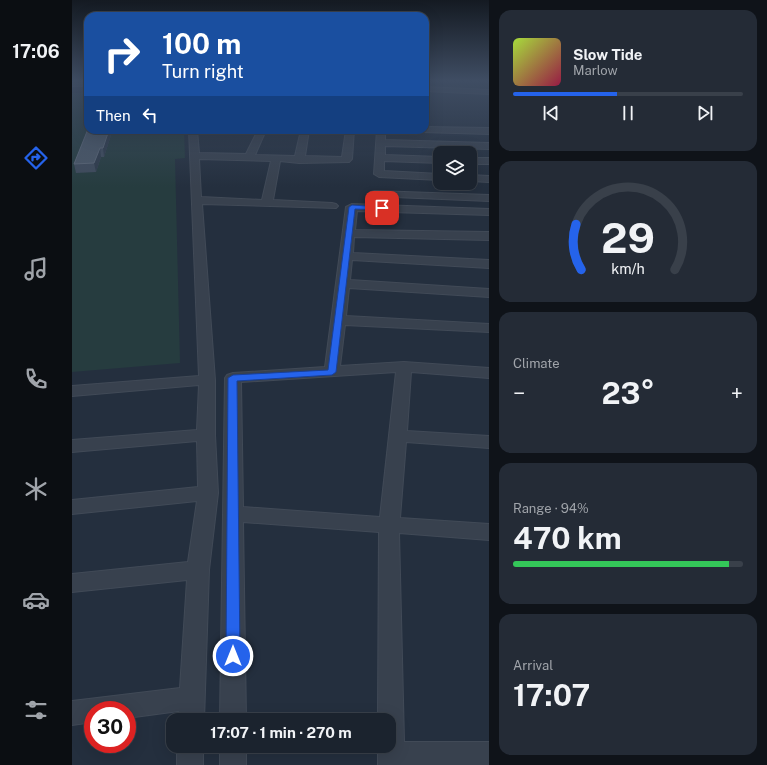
<!DOCTYPE html>
<meta charset="utf-8">
<style>
body{margin:0;font-family:"Public Sans",sans-serif;background:#242b36;color:#f1f3f6;height:100vh;display:flex;flex-direction:column;font-size:15px;white-space:nowrap}
*{box-sizing:border-box;margin:0}
p{font-size:13px;color:#a0a4aa}
.icon{flex:none;width:22px;height:22px;fill:none;stroke:currentColor;stroke-width:2;stroke-linecap:round;stroke-linejoin:round}
.map{position:relative;flex:1;overflow:hidden}
.panel{display:flex;flex-direction:column;gap:10px;padding:10px;background:#0f1319;width:278px}
.panel>*{flex:none}
.hud{position:absolute;left:12px;top:12px;width:345px;height:122px;border-radius:12px;box-shadow:0 4px 16px #0002,0 0 0 1px #39404a;background:#1a4fa0;color:#fff;overflow:hidden}
.buttons{position:absolute;left:361px;top:146px;display:grid;gap:8px}
.buttons a{display:grid;place-items:center;width:44px;height:44px;border-radius:8px;background:#1b232e;box-shadow:0 4px 16px #0002,0 0 0 1px #39404a;font-size:20px}
.speed{position:absolute;left:12px;top:701px;display:flex;gap:8px;font-size:20px;font-weight:700;text-align:center}
.speed>*{display:grid;place-content:center;width:52px;height:52px;border-radius:50%;background:#1b232e;box-shadow:0 4px 16px #0002,0 0 0 1px #39404a;line-height:1}
.speed .limit{border:6px solid #d22;background:#fff;color:#111}
.pin{position:absolute;display:grid;place-items:center;width:34px;height:34px;color:#fff;margin:-17px;border-radius:8px;box-shadow:0 2px 6px #0006}
.me{position:absolute;width:44px;margin:-22px;rotate:0deg;stroke-linejoin:round;filter:drop-shadow(0 0 3px #0008)}
.turn{display:flex;align-items:center;gap:14px;height:84px;padding:0 12px;font-size:18px}
.turn .icon{width:52px;height:52px;stroke-width:2.5}
.turn b{display:block;font-size:28px;line-height:34px}
.then{display:flex;align-items:center;height:38px;padding:0 12px;background:#0003;gap:8px;font-size:15px}
.big{font-size:30px;font-weight:700;line-height:1.1}
.panel .card{flex:1;display:flex;flex-direction:column;justify-content:center;gap:6px;min-width:0;padding:0 14px;border-radius:12px;background:#242b36}
.panel .dial{align-items:center;gap:0}
.dial svg{height:104px;overflow:visible;fill:none;stroke:#39404a;stroke-width:7;stroke-linecap:round;text-anchor:middle}
.dial text{fill:#f1f3f6;stroke:none}
.song{display:flex;align-items:center;gap:12px}
.cover{width:48px;height:48px;border-radius:6px;background:linear-gradient(135deg,hsl(80 70% 55%),hsl(340 70% 35%))}
.played{height:4px;border-radius:2px;background:linear-gradient(90deg,#2563eb 45%,#39404a 45%)}
.keys{display:flex;justify-content:space-around;direction:ltr}
.heat{display:flex;justify-content:space-between;align-items:center;font-size:22px;direction:ltr}
.charge{height:6px;border-radius:3px;background:linear-gradient(90deg,#34c759 94%,#39404a 0)}
.trip{position:absolute;left:94px;top:713px;width:230px;height:40px;border-radius:12px;background:#1b232e;box-shadow:0 4px 16px #0002,0 0 0 1px #39404a;font-weight:700;line-height:40px;text-align:center}
main{display:flex;flex:1;min-height:0}
.menu{display:flex;flex-direction:column;width:72px;justify-content:space-around;align-items:center;background:#0b0e12;color:#a0a4aa}
.menu .icon{width:28px;height:28px}
.menu .current{color:#2563eb}
.menu b{font-size:18px;color:#f1f3f6}
.map>svg:first-child{display:block}
</style>
<main>
<nav class="menu">
<b>17:06</b>
<svg class="icon current" aria-label="directions" viewBox="0 0 24 24"><path d="M12 3l9 9-9 9-9-9zM9 14v-3h6M13 9l2 2-2 2"/></svg>
<svg class="icon" aria-label="music" viewBox="0 0 24 24"><path d="M9 18V5l10-2v13"/><circle cx="6" cy="18" r="3"/><circle cx="16" cy="16" r="3"/></svg>
<svg class="icon" aria-label="phone" viewBox="0 0 24 24"><path d="M5 4h4l2 5-3 2q2 4 5 5l2-3 5 2v4C11 20 4 13 5 4z"/></svg>
<svg class="icon" aria-label="climate" viewBox="0 0 24 24"><path d="M12 3v18M4 7l16 10M4 17L20 7"/></svg>
<svg class="icon" aria-label="car" viewBox="0 0 24 24"><path d="M5 17H2v-5l4-1 3-4h7l3 4 3 1v5h-3M9 17h6M6 11h13"/><circle cx="7" cy="17" r="2"/><circle cx="17" cy="17" r="2"/></svg>
<svg class="icon" aria-label="filters" viewBox="0 0 24 24"><path d="M4 7h16M4 17h16"/><circle cx="9" cy="7" r="2"/><circle cx="15" cy="17" r="2"/></svg>
</nav>
<div class="map">
<svg width="417" height="765" viewBox="0 0 417 765">
<rect width="100%" height="100%" fill="#242f3e"/>
<!-- green -->
<path fill="#263c3f" d="M 0,93 L 16,93 L 16,130 L 112,130 L 113,158 L 103,159 L 108,363 L 0,372 Z"/>
<g fill="none" stroke-linecap="round" stroke-linejoin="round">
<defs>
<g id="street">
<rect x="0" y="82" width="16" height="4"/>
<path d="M 353,87 L 417,90 L 417,94 L 353,91 Z"/>
<path d="M 353,127 L 417,128 L 417,134 L 350,132 L 349,130 L 353,130 Z"/>
<path d="M 117,130 L 125,130 L 127,153 L 174,154 L 186,130 L 194,130 L 183,155 L 223,156 L 229,130 L 237,130 L 233,156 L 270,157 L 274,130 L 282,130 L 280,159 L 277,162 L 227,163 L 208,161 L 201,200 L 260,203 L 264,204 L 266,206 L 264,208 L 130,204 L 143,380 L 143,435 L 146,493 L 137,570 L 132,720 L 106,720 L 107,711 L 55,718 L 55,710 L 21,710 L 21,722 L 0,725 L 0,701 L 108,688 L 115,580 L 0,592 L 0,574 L 116,562 L 125,501 L 0,514 L 0,500 L 126,487 L 125,441 L 0,452 L 0,440 L 125,430 L 127,385 L 0,396 L 0,386 L 127,376 ZM 127,159 L 199,161 L 190,200 L 129,197 Z"/>
<path d="M 305,130 L 313,130 L 313,140 L 417,143 L 417,149 L 313,146 L 313,155 L 368,157 L 368,163 L 312,161 L 312,171 L 368,174 L 368,180 L 307,177 L 302,174 Z"/>
<rect x="398" y="158" width="19" height="6"/>
<path d="M 398,175 L 417,176 L 417,182 L 398,181 Z"/>
<path d="M 303,191 L 417,195 L 417,201 L 299,196 L 298,194 L 299,192 Z"/>
<path d="M 280,204 L 417,209 L 417,215 L 285,211 L 283,230 L 417,232 L 417,240 L 282,237 L 281,253 L 417,260 L 417,268 L 280,260 L 278,280 L 417,289 L 417,297 L 277,288 L 274,316 L 417,324 L 417,332 L 273,325 L 268,366 L 332,362 L 417,368 L 417,378 L 339,372 L 335,431 L 417,436 L 417,448 L 334,442 L 328,518 L 417,524 L 417,540 L 327,533 L 332,742 L 417,742 L 417,765 L 306,765 L 306,746 L 317,746 L 317,720 L 306,720 L 307,532 L 171,522 L 174,720 L 148,720 L 153,378 L 155,375 L 161,373 L 253,367 L 274,207 ZM 324,372 L 308,517 L 171,507 L 169,382 Z"/>
<rect x="105" y="746" width="26" height="19"/>
<rect x="148" y="746" width="26" height="19"/>
</g>
</defs>
<!-- street casing -->
<use href="#street" stroke="#414a57" stroke-width="2"/>
<!-- street -->
<use href="#street" fill="#38414e" fill-rule="evenodd"/>
</g>
<!-- wall -->
<path fill="#3f4b5c" d="M 16,130 L 38,130 L 39,135 L 32,157 L 29,157 L 24,172 L 4,173 L 2,164 Z"/>
<!-- shaded-wall -->
<g fill="#2f3b4b">
<path d="M 37,130 L 38,130 L 39,135 L 32,157 L 31,148 Z"/>
<path d="M 28,148 L 29,157 L 24,172 L 22,163 Z"/>
</g>
<!-- building -->
<path fill="#4b5868" stroke="#5c6777" d="M 16,129 L 16,130 L 37,130 L 31,148 L 28,148 L 22,163 L 2,164 Z"/>
<!-- sky -->
<linearGradient id="sky" x2="0" y2="1"><stop stop-color="#141a22"/><stop offset="0.43" stop-color="#3f4d63"/><stop offset="1" stop-color="#3f4d63" stop-opacity="0"/></linearGradient>
<rect width="417" height="187" fill="url(#sky)"/>
<!-- route -->
<path fill="#2563eb" stroke="#184099" d="M 280,205 L 310,207 L 314,208 L 310,210 L 283,209 L 264,372 L 260,375 L 165,381 L 168,656 L 166,661 L 161,663 L 156,661 L 154,656 L 156,378 L 161,375 L 256,370 L 277,207 Z"/>
</svg>
<div class="buttons">
<a><svg class="icon" aria-label="layers" viewBox="0 0 24 24"><path d="M12 4l9 5-9 5-9-5zM3 14l9 5 9-5"/></svg></a>
</div>
<div class="speed"><div class="limit">30</div></div>
<div class="pin" style="left:310px;top:208px;background:#d93025"><svg class="icon" aria-label="arrive" viewBox="0 0 24 24"><path d="M6 21V4h12l-3 4 3 4H6"/></svg></div>
<svg class="me" style="left:161px;top:656px" viewBox="-20 -20 40 40"><circle r="17" fill="#2563eb" stroke="#fff" stroke-width="3"/><path d="M0-11L8 9 0 5-8 9z" fill="#fff"/></svg>
<div class="trip">17:07 · 1 min · 270 m</div>
<div class="hud">
<div class="turn"><svg class="icon" aria-label="right" viewBox="0 0 24 24"><path d="M7 20v-9h11M14 6l5 5-5 5"/></svg><div><b>100 m</b>Turn right</div></div>
<div class="then">Then<svg class="icon" aria-label="left" viewBox="0 0 24 24"><path d="M17 20v-9H6M10 6l-5 5 5 5"/></svg></div>
</div>
</div>
<section class="panel">
<div class="card">
<div class="song"><i class="cover"></i><div><b>Slow Tide</b><p>Marlow</p></div></div>
<div class="played"></div>
<div class="keys"><svg class="icon" aria-label="previous" viewBox="0 0 24 24"><path d="M18 5L8 12l10 7zM5 5v14"/></svg><svg class="icon" aria-label="pause" viewBox="0 0 24 24"><path d="M8 5v14M16 5v14"/></svg><svg class="icon" aria-label="next" viewBox="0 0 24 24"><path d="M6 5l10 7-10 7zM19 5v14"/></svg></div>
</div>
<div class="card dial"><svg viewBox="0 0 100 80">
<path d="M14 69A42 42 0 1 1 86 69"/>
<path d="M14 69A42 42 0 0 1 10 34" stroke="#2563eb"/>
<text x="50" y="56" font-size="32" font-weight="700">29</text>
<text x="50" y="72" font-size="11">km/h</text>
</svg></div>
<div class="card"><p>Climate</p>
<div class="heat"><a>−</a><b class="big">23°</b><a>+</a></div>
</div>
<div class="card"><p>Range · 94%</p><b class="big">470 km</b><div class="charge"></div></div>
<div class="card"><p>Arrival</p><b class="big">17:07</b></div>
</section>
</main>
